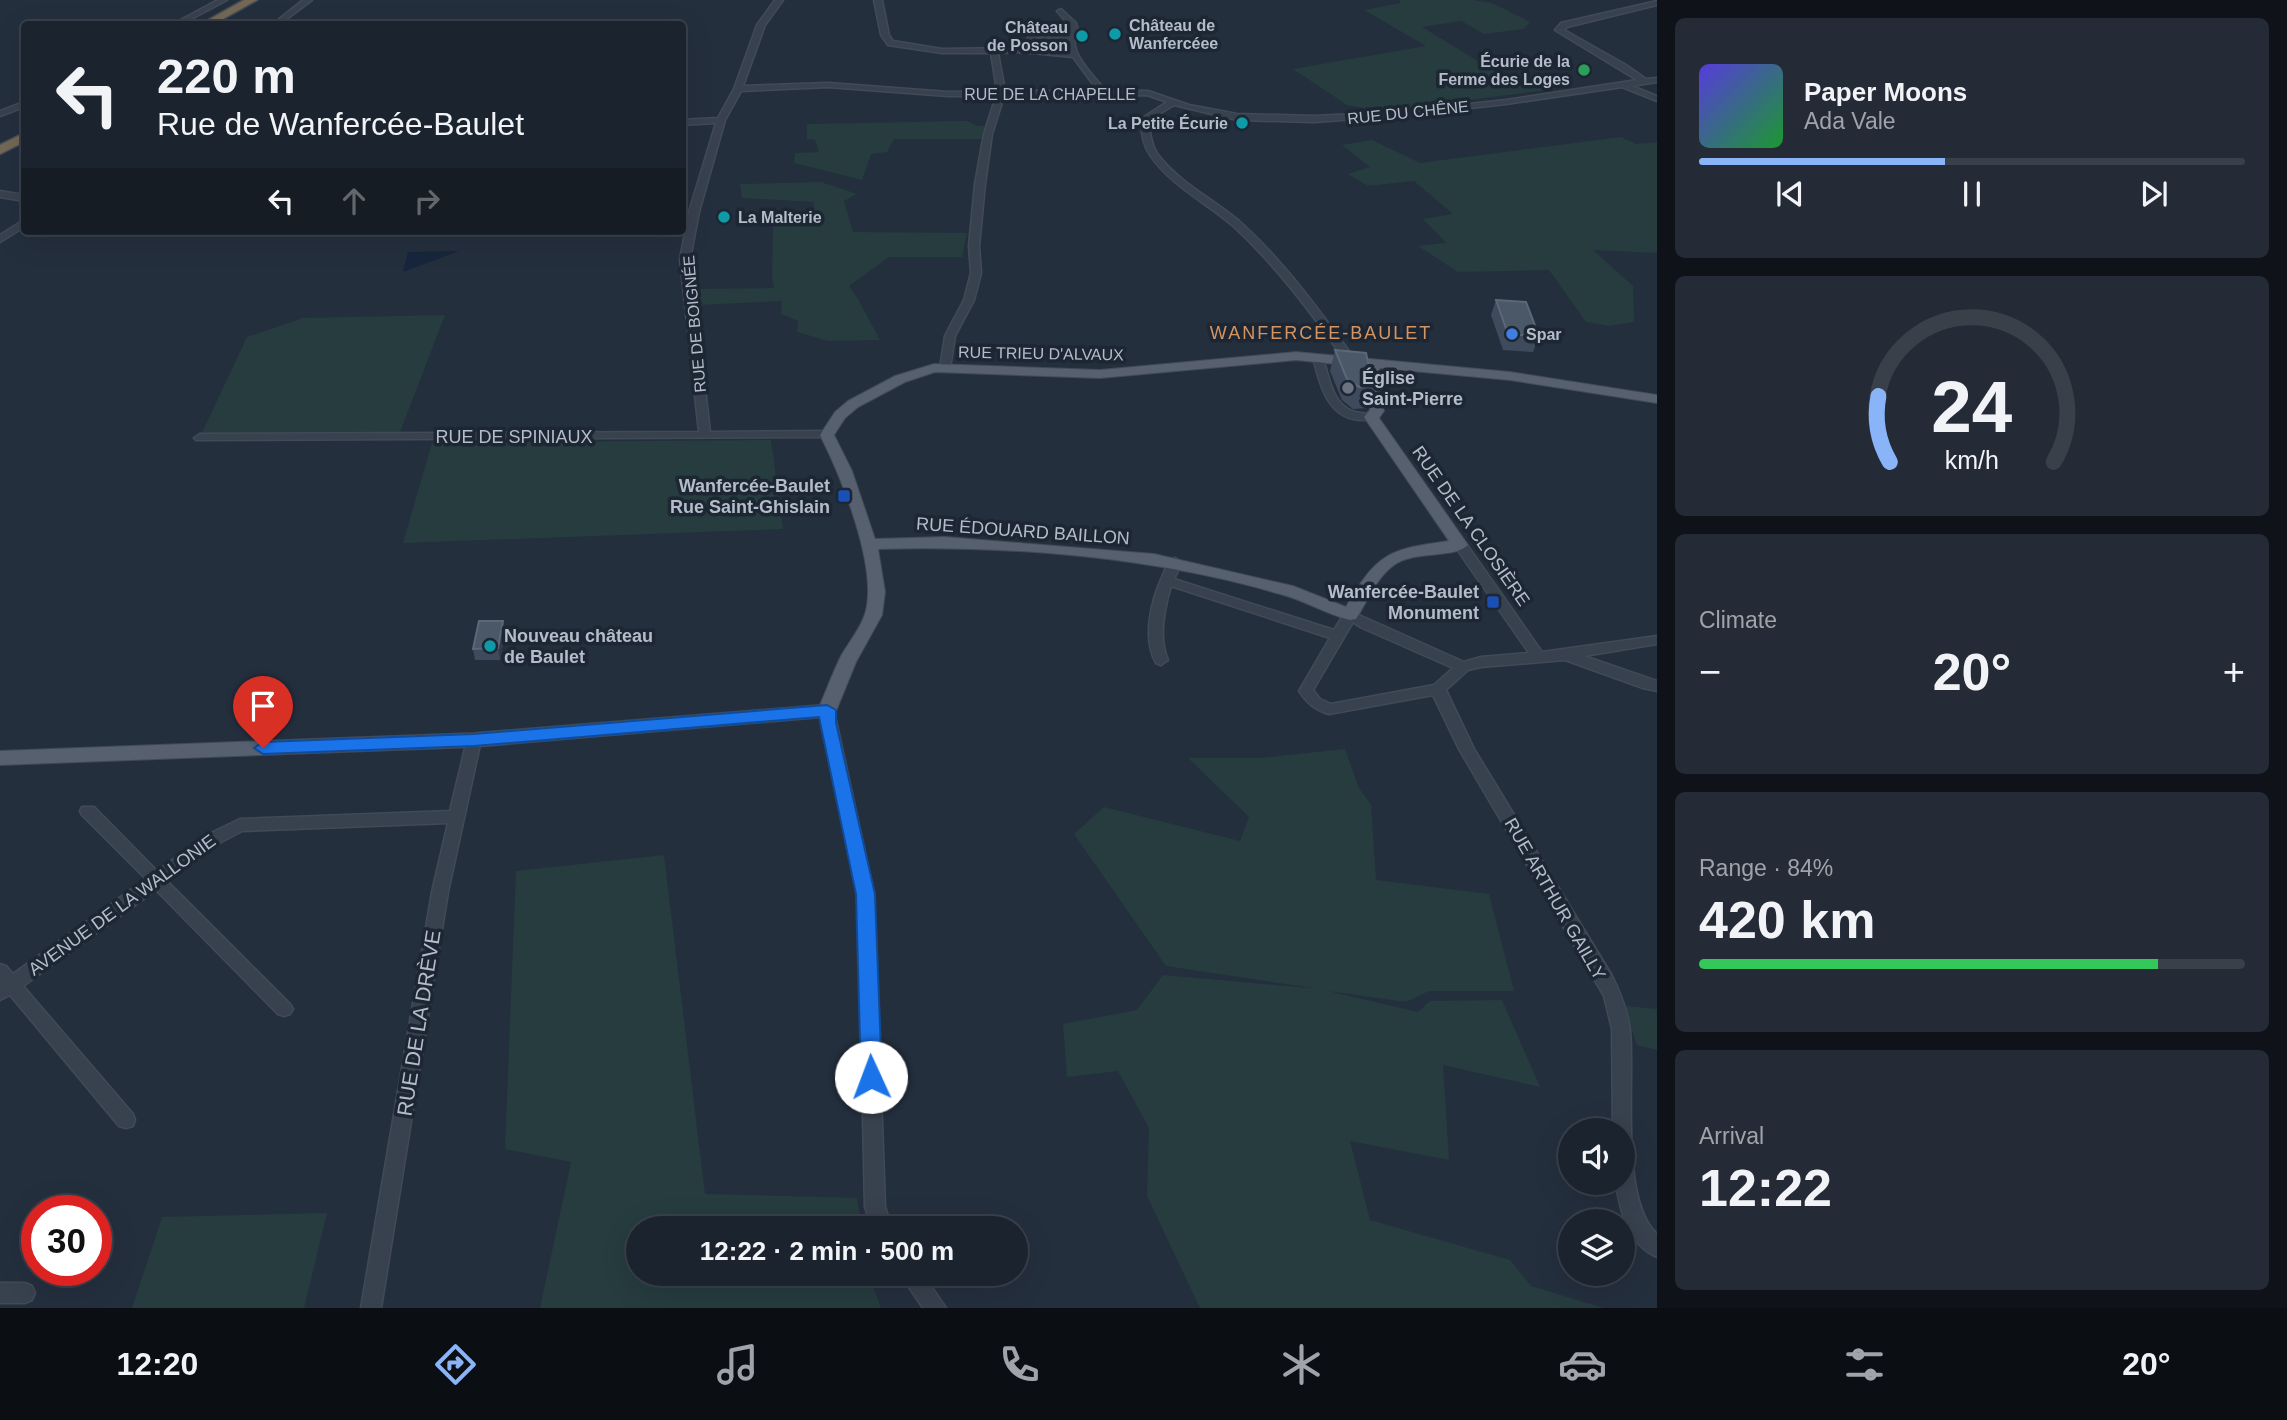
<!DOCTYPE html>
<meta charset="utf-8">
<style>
body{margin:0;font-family:Helvetica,sans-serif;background:#242b36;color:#f1f3f6;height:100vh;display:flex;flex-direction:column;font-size:26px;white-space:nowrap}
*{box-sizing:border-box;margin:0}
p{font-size:23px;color:#a0a4aa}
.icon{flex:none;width:38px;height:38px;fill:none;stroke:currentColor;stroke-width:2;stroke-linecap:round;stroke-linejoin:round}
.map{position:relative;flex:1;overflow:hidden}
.details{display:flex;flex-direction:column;gap:18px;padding:18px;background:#0f1319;width:630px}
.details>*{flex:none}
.hud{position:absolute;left:21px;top:21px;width:665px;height:214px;border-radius:7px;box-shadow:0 7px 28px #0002,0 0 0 2px #39404a;background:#1b232e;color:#f1f3f6;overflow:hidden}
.fabs{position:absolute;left:1558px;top:1118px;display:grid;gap:14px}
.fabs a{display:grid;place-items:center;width:77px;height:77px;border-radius:50%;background:#1b232e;box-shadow:0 7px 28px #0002,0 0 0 2px #39404a;font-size:35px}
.speed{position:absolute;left:21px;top:1195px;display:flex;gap:14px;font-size:35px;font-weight:700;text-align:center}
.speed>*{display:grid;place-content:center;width:91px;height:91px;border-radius:50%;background:#1b232e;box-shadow:0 7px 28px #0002,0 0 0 2px #39404a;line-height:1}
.speed .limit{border:10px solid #d22;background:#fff;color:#111}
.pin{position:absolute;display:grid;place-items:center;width:60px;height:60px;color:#fff;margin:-72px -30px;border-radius:50% 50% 50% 0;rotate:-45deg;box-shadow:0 0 7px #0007}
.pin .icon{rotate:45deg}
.me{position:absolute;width:77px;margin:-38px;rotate:358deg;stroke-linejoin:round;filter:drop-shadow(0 0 5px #0008)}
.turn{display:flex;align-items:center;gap:24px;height:147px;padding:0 21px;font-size:32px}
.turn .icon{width:91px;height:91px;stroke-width:2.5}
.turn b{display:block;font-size:49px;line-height:60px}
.lanes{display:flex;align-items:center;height:66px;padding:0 21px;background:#0003;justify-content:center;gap:35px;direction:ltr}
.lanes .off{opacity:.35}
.big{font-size:52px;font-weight:700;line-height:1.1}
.details .card{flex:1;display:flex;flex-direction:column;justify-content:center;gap:10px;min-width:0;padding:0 24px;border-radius:10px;background:#242b36}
.details .dial{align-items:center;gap:0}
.dial svg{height:182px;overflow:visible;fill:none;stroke:#39404a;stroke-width:7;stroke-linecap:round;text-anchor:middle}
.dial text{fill:#f1f3f6;stroke:none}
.song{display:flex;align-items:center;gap:21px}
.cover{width:84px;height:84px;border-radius:10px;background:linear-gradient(135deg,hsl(250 70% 55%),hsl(130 70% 35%))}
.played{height:7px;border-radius:4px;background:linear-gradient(90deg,#8ab4f8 45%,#39404a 45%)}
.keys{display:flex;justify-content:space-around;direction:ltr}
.heat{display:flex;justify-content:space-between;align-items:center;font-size:38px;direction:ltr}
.charge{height:10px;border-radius:5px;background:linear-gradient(90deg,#34c759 84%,#39404a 0)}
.trip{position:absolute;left:626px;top:1216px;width:402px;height:70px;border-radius:35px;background:#1b232e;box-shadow:0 7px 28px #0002,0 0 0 2px #39404a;font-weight:700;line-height:70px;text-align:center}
.tabs{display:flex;height:112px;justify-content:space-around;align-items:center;background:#0b0e12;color:#a0a4aa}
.tabs .icon{width:49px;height:49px}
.tabs .active{color:#8ab4f8}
.tabs b{font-size:32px;color:#f1f3f6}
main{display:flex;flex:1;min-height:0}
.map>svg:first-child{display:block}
</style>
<main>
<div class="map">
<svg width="1657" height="1308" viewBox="0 0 1657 1308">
<rect width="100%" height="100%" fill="#242f3e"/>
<!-- green -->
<g fill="#263c3f">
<path d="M 1399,0 L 1473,0 L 1492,3 L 1530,22 L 1524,29 L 1484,34 L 1461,21 L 1422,27 L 1496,72 L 1527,75 L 1556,89 L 1380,111 L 1347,105 L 1293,69 L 1426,46 L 1364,10 L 1401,3 Z"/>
<path d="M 967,121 L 977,126 L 985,126 L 987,139 L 894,139 L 887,152 L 871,154 L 862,180 L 794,163 L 795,153 L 819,152 L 815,140 L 807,139 L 807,124 Z"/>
<path d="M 1621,137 L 1636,144 L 1657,142 L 1657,253 L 1593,250 L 1633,286 L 1634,322 L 1609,326 L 1586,322 L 1549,270 L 1458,272 L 1418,246 L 1446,243 L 1423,219 L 1453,214 L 1414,181 L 1368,186 L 1348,174 L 1370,167 L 1342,145 L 1372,140 L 1420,163 Z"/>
<path d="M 821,182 L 857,194 L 844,201 L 853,232 L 967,233 L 962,257 L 889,257 L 849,286 L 858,299 L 880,340 L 828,341 L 797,332 L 798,321 L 781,314 L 782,301 L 699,305 L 697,289 L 774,288 L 772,276 L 773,226 L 812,226 L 814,202 L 742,198 L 740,184 Z"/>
<path d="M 445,315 L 400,432 L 201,435 L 247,337 L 303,318 Z"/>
<path d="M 771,440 L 783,529 L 403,543 L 432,443 Z"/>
<path d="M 1345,749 L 1359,788 L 1371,805 L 1376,880 L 1489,894 L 1514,991 L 1429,991 L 1406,1002 L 1328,991 L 1418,1012 L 1430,1001 L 1502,1000 L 1540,1087 L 1443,1065 L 1449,1160 L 1350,1141 L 1370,1220 L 1510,1260 L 1531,1286 L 1604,1308 L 1200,1308 L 1147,1196 L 1149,1128 L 1118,1071 L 1067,1077 L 1063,1024 L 1137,1010 L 1163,975 L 1319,989 L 1166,966 L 1074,834 L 1104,807 L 1240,841 L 1249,817 L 1188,758 L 1260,758 Z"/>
<path d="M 664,855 L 705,1194 L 857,1198 L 862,1228 L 639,1228 L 639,1274 L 868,1274 L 881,1308 L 540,1308 L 571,1162 L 505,1149 L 516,871 Z"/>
<path d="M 1624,1006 L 1657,1009 L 1657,1050 L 1637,1045 Z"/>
<path d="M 327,1213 L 304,1308 L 132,1308 L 162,1217 Z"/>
</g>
<!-- water -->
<path fill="#17263c" d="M 459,251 L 403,272 L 408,252 Z"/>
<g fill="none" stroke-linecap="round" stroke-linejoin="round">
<defs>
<g id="minor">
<path d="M 218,0 L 227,0 L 182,24 L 173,24 Z"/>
<path d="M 303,0 L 312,0 L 280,24 L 273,24 Z"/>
<path d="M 775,0 L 783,0 L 765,25 L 743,86 L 828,83 L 948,92 L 997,91 L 991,53 L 942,53 L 888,45 L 881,35 L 874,0 L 882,0 L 889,35 L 893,41 L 942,49 L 1019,48 L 1032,33 L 1068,34 L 1070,31 L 1069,25 L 1057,11 L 1061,9 L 1076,23 L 1078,31 C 1064,49 1095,77 1106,91 L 1148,91 L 1189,105 L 1237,114 L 1314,116 L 1398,112 L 1506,100 L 1637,80 L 1555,30 L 1561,23 L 1657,1 L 1657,5 L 1567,27 L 1564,30 L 1626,65 L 1646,79 L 1657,78 L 1657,82 L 1632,86 L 1657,96 L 1657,101 L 1622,87 L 1506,104 L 1398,116 L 1314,122 L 1237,120 L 1174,105 L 1149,120 C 1150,133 1151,146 1159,156 C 1180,183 1213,199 1239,221 C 1283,260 1319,310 1354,358 L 1355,360 L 1350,363 L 1346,362 C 1312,314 1276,265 1232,225 C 1205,202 1170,185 1150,155 C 1143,145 1141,132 1141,119 L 1167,102 L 1147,95 L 1004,96 L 992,134 L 985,184 L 979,246 L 981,273 L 974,300 L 955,336 L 950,368 L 945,371 L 940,368 L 945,336 L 964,300 L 971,273 L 969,246 L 975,184 L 984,134 L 996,96 L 948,96 L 828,87 L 741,91 L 725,120 L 699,212 L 690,259 L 710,432 L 827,431 L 831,433 L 831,437 L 196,440 L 194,438 L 200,434 L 699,432 L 680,259 L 689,212 L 716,123 L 682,125 L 682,120 L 718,118 L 734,89 L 757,25 ZM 1037,37 L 1066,38 L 1070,52 L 1027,48 ZM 1021,52 L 1073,57 L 1098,91 L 1005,91 L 998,53 Z"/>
<path d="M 24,102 L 24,107 L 0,116 L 0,111 Z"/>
<path d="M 0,191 L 24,195 L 24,201 L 0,197 Z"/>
<path d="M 24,220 L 24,227 L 0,242 L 0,235 Z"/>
<path d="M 548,231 L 564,231 L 552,235 Z"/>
<path d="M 1318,355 L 1323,358 C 1329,377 1332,403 1352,411 C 1359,414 1368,413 1375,415 L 1375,419 C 1331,427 1322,392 1313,358 Z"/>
<path d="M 1460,541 L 1465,542 L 1542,652 L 1657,636 L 1657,644 L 1584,656 L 1657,681 L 1657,691 L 1643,688 L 1565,660 L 1481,667 L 1468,670 L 1446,690 L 1474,749 L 1611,974 C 1620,992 1627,1009 1630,1030 C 1635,1080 1619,1200 1657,1234 L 1657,1257 C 1628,1245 1620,1211 1616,1183 L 1622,1183 L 1622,1130 L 1613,1130 L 1612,1029 L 1604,996 L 1459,749 L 1433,695 L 1329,714 C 1315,710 1307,703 1299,691 L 1330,638 L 1171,586 C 1164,609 1158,638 1168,660 L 1161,665 L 1156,663 C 1142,638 1151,601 1163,575 C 1166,568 1167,561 1175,558 L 1182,562 L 1174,579 L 1334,630 L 1345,612 L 1350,611 L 1464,662 L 1481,657 L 1529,653 L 1454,545 ZM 1353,622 L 1360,627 L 1453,668 L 1434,685 L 1331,704 L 1320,699 L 1313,690 Z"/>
<path d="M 827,706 L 834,711 L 874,894 L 885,1207 L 892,1228 L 872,1228 L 865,1207 L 858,894 L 821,723 L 820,711 Z"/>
<path d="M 474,735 L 479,736 L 481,740 L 448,892 L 381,1308 L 361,1308 L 432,892 L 448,823 L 242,831 L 221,842 L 167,881 L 290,1004 L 293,1009 L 290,1014 L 284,1016 L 278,1014 L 156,890 L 23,986 L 133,1114 L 135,1120 L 133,1126 L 126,1128 L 119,1126 L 10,995 L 0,1000 L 0,964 L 6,966 L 13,974 L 146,879 L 82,815 L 80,811 L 82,807 L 94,807 L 157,871 L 209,834 L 240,819 L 450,811 L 467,740 L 469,736 Z"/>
<path d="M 900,1274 L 923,1274 L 946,1308 L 923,1308 Z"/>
<path d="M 0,1283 L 25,1283 L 32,1286 L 35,1293 L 32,1300 L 25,1303 L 0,1303 Z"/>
</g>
<path id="major" d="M 1296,352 L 1510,372 L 1657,395 L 1657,403 L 1510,380 L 1380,368 L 1376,377 L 1384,411 L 1379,418 L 1468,545 C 1455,559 1414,550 1394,565 C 1376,578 1368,600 1356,619 L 1350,620 C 1326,614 1304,600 1280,594 C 1154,557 1009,545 878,549 L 885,592 L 882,615 L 856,662 L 836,711 L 833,715 L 827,717 L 474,747 L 0,765 L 0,751 L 474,733 L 820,705 C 827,689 833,672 841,656 C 849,642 860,629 865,614 C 879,569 841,476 820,435 L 835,412 L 848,401 L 895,376 L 934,364 L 1100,370 ZM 1296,360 L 1366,367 L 1362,377 L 1370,410 L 1364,417 L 1449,541 C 1389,549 1377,553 1346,607 L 1293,586 L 1154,554 L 945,537 L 875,539 L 852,471 L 834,435 L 845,418 L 858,407 L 905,382 L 935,372 L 1100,378 Z"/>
<g id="highway">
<path d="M 244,0 L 257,0 L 214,24 L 201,24 Z"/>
<path d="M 24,133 L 24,142 L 0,154 L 0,145 Z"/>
</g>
</defs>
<!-- minor casing -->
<use href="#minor" stroke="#414a57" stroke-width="3"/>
<!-- major casing -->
<use href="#major" stroke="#414a57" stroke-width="2"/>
<!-- highway casing -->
<use href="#highway" stroke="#434c59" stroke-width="3"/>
<!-- minor -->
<use href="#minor" fill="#38414e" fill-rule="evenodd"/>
<!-- major -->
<use href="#major" fill="#56606e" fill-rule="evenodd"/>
<!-- highway -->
<use href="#highway" fill="#746855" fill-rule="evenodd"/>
</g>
<!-- wall -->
<g fill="#3f4b5c">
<path d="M 1496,300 L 1539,336 L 1533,352 L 1503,350 L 1491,315 Z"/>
<path d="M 1335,350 L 1373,386 L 1367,408 L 1353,409 L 1342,400 L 1330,371 Z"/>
<path d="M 505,632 L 500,660 L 475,660 L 473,649 Z"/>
</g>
<!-- shaded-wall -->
<path fill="#2f3b4b" d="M 503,621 L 505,632 L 500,660 L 498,648 Z"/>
<!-- building -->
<g fill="#4b5868" stroke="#5c6777" stroke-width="2">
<path d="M 1496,300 L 1526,302 L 1539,336 L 1508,334 Z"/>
<path d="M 1335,350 L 1366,353 L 1373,386 L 1359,387 L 1347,379 Z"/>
<path d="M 479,621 L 503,621 L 498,648 L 473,649 Z"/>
</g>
<!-- route -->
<path fill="#1a73e8" stroke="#114b97" stroke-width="2" d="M 827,705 L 836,710 L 836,723 L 875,894 L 882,1077 L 879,1083 L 871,1086 L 864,1083 L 861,1077 L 856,894 L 819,717 L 474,746 L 263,754 L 254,748 L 263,742 L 474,734 Z"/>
<!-- markers -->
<g fill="#0f9aa8" stroke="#1d2633" stroke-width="2.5">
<circle cx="1115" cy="34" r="7"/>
<circle cx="1082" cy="36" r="7"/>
<circle cx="1242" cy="123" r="7"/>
<circle cx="724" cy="217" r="7"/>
<circle cx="490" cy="646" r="7"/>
</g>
<circle fill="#2e9e5b" stroke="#1d2633" stroke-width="2.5" cx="1584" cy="70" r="7"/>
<circle fill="#3f7fe0" stroke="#1d2633" stroke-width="2.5" cx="1512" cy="334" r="7"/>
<circle fill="#6b7280" stroke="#1d2633" stroke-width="2.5" cx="1348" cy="388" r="7"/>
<g fill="#1a4fb4" stroke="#1d2633" stroke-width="2.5">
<rect x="837" y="489" width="14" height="14" rx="3.5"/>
<rect x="1486" y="595" width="14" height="14" rx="3.5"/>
</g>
<g text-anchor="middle" stroke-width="7" stroke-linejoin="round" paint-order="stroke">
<!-- far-poi labels -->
<g font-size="16" font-weight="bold" fill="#b4bcc9" stroke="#1d2633" text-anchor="start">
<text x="1129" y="31">Château de<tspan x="1129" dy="18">Wanfercéee</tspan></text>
<text x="1068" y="33" text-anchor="end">Château<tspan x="1068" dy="18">de Posson</tspan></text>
<text x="1570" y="67" text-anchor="end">Écurie de la<tspan x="1570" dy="18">Ferme des Loges</tspan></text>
<text x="1228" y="129" text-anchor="end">La Petite Écurie</text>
<text x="738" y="223">La Malterie</text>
<text x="1526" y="340">Spar</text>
</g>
<!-- far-street labels -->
<g font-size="16" fill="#b4bcc9" stroke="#1d2633">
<text x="1050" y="100">RUE DE LA CHAPELLE</text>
<text transform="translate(1408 112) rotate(-6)" y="6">RUE DU CHÊNE</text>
<text transform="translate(694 324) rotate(-95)" y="6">RUE DE BOIGNÉE</text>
<text transform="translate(1041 353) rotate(1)" y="6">RUE TRIEU D'ALVAUX</text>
</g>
<!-- far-quarter labels -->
<g font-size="18" letter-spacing="2" fill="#d59563" stroke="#1d2633">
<text x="1321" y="339">WANFERCÉE-BAULET</text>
</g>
<!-- poi labels -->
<g font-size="18" font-weight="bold" fill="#b4bcc9" stroke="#1d2633" text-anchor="start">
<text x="1362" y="384">Église<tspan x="1362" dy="21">Saint-Pierre</tspan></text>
<text x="830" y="492" text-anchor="end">Wanfercée-Baulet<tspan x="830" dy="21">Rue Saint-Ghislain</tspan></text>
<text x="1479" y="598" text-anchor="end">Wanfercée-Baulet<tspan x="1479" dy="21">Monument</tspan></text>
<text x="504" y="642">Nouveau château<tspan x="504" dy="21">de Baulet</tspan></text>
</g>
<!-- street labels -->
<g font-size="18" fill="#b4bcc9" stroke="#1d2633">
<text x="514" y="443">RUE DE SPINIAUX</text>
<text transform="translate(1471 526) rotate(55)" y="6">RUE DE LA CLOSIÈRE</text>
<text transform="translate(1023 531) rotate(4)" y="6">RUE ÉDOUARD BAILLON</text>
<text transform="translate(1555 899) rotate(60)" y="6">RUE ARTHUR GAILLY</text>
<text transform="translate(122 905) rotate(-36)" y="6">AVENUE DE LA WALLONIE</text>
</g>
<!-- near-street labels -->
<g font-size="21" fill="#b4bcc9" stroke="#1d2633">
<text transform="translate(419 1023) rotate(-81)" y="7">RUE DE LA DRÈVE</text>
</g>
</g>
</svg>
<div class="fabs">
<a><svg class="icon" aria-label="sound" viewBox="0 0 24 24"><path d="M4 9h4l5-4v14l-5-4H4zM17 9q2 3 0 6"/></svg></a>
<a><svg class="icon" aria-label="layers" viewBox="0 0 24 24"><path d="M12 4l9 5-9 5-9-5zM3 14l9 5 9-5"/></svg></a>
</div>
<div class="speed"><div class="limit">30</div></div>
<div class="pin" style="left:263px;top:748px;background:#d93025"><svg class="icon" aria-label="arrive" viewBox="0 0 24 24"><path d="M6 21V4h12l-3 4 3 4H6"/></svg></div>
<svg class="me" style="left:871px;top:1077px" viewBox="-20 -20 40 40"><circle r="19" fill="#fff"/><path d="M0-13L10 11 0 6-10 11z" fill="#1a73e8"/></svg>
<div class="trip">12:22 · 2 min · 500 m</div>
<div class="hud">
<div class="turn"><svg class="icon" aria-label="left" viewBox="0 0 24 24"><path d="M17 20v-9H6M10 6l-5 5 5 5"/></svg><div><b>220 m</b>Rue de Wanfercée-Baulet</div></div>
<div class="lanes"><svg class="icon" aria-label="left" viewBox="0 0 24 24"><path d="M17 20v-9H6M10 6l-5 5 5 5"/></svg><svg class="icon off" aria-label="ahead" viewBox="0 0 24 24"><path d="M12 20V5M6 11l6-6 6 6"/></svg><svg class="icon off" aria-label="right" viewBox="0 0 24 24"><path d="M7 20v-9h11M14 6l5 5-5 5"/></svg></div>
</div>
</div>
<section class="details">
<div class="card">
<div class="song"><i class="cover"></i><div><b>Paper Moons</b><p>Ada Vale</p></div></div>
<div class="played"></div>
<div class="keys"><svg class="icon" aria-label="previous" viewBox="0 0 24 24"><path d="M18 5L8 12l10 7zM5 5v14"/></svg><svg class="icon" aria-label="pause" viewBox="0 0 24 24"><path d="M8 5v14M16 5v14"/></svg><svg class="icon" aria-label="next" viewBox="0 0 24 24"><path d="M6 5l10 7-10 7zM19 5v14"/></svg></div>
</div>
<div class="card dial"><svg viewBox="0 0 100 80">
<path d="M14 69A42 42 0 1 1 86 69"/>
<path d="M14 69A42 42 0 0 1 9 40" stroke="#8ab4f8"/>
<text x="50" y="56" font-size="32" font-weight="700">24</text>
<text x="50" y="72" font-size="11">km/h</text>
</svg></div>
<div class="card"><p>Climate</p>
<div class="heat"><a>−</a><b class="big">20°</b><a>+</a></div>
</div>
<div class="card"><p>Range · 84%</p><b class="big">420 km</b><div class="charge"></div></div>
<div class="card"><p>Arrival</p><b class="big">12:22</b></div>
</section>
</main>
<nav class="tabs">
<b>12:20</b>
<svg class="icon active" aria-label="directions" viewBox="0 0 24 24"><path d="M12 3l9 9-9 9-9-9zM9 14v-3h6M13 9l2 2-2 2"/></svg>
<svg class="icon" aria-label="music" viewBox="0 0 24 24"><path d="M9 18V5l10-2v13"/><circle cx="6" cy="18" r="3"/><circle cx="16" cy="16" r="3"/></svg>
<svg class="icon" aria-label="phone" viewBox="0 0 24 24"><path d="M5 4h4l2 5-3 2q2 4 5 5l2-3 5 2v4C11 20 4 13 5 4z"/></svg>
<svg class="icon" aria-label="climate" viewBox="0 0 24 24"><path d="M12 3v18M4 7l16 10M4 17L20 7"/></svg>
<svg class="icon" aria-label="car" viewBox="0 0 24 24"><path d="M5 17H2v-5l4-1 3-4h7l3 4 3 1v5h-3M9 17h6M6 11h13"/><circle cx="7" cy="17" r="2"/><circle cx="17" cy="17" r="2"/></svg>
<svg class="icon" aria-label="filters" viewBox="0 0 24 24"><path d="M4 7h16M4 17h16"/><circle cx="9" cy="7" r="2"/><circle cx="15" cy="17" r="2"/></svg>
<b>20°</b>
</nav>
